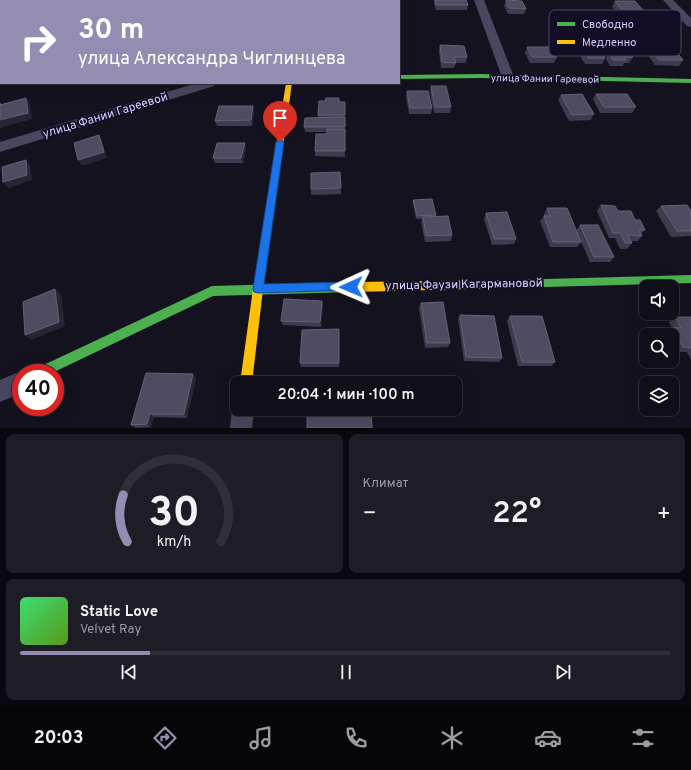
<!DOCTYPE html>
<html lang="ru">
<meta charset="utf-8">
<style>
body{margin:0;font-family:Overpass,sans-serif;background:#1e1c24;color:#f1f3f6;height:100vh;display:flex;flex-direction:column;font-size:15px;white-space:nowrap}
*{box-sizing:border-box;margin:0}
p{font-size:13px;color:#9c9ca1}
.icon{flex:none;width:22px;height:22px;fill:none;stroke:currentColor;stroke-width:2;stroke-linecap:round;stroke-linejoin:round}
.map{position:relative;height:428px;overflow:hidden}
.drawer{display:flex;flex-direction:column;gap:6px;padding:6px;background:#09080d;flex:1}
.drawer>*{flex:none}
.top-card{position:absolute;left:0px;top:0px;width:400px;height:84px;box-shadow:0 4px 16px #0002,0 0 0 1px #302e36;background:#948db1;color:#fff;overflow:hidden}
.tools{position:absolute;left:639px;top:280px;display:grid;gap:8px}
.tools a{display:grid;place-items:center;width:40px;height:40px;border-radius:8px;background:#100e17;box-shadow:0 4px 16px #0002,0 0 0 1px #302e36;font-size:20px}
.speed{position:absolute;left:12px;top:364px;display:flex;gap:8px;font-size:20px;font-weight:700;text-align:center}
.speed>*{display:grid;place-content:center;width:52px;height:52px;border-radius:50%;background:#100e17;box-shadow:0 4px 16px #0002,0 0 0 1px #302e36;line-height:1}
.speed .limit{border:6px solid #d22;background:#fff;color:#111}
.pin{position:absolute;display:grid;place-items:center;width:34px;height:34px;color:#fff;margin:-41px -17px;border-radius:50% 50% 50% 0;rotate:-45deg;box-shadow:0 0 4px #0007}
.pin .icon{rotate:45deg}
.me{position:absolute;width:44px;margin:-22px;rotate:269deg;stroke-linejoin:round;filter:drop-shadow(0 0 3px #0008)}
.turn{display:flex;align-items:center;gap:14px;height:84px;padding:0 12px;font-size:18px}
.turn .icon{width:52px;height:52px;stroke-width:2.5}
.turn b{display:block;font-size:28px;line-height:34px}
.big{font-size:30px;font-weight:600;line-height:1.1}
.drawer .widget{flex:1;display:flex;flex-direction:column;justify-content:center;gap:6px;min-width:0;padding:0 14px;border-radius:8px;background:#1e1c24}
.drawer .dial{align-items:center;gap:0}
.dial svg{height:104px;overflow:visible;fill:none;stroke:#302e36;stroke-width:7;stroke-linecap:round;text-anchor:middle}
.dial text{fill:#f1f3f6;stroke:none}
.song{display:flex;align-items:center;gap:12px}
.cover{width:48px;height:48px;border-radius:6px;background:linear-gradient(135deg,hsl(140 70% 55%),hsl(90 70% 35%))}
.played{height:4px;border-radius:2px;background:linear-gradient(90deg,#948db1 20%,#302e36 20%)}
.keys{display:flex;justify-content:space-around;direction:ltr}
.heat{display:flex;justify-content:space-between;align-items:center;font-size:22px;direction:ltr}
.drawer .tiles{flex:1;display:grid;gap:6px;grid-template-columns:1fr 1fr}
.widget:last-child{grid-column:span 2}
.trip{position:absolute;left:230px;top:376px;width:232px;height:40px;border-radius:8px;background:#100e17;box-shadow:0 4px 16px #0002,0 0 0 1px #302e36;font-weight:600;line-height:40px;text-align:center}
.menu{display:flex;height:64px;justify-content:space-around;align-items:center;background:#060609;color:#9c9ca1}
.menu .icon{width:28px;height:28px}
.menu .selected{color:#948db1}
.menu b{font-size:18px;color:#f1f3f6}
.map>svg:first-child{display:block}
</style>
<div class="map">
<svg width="691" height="428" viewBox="0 0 691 428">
<rect width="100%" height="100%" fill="#15121f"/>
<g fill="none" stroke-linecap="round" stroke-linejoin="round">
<!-- street -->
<g fill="#494660" fill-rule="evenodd">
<path d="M 149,0 L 163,0 L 148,1 Z"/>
<rect x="302" y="0" width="10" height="1"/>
<path d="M 474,0 L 484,0 L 514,77 L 512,80 L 508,81 L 502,77 Z"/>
<path d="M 663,0 L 673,0 L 691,18 L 691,27 L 687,26 Z"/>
<rect x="0" y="31" width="1" height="6"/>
<path d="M 197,83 L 216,83 L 214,86 L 0,152 L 0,142 Z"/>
<path d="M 21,371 L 25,373 L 21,373 L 21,393 L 0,402 L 0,380 Z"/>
<path d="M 235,401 L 237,401 L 237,409 L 254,409 L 252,428 L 230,428 L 232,409 Z"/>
</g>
<!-- fast -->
<g fill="#4caf50" fill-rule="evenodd">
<path d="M 481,74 L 691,79 L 691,83 L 481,78 L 399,79 L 399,75 Z"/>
<path d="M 691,275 L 691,283 L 510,288 L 506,287 L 505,284 L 506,281 L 510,280 Z"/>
<path d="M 354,282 L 358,284 L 359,287 L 358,290 L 354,292 L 213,296 L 52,373 L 33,373 L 35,369 L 212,286 Z"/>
</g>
<!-- slow -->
<g fill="#ffc107" fill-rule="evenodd">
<path d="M 286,83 L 292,83 L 263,289 L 252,383 L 240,383 L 253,289 Z"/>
<path d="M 510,280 L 514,281 L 515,284 L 514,287 L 510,288 L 354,292 L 350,290 L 349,287 L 350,284 L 354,282 Z"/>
</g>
</g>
<!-- wall -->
<g fill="#3f3b4e">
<path d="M 434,0 L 466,0 L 468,5 L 467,10 L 436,10 L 434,4 Z"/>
<path d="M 506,0 L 526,9 L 524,14 L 508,14 L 504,6 Z"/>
<path d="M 615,1 L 643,10 L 641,15 L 661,21 L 658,26 L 627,25 L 623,20 L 626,16 L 620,16 L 612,7 Z"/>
<path d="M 440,45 L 467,57 L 466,63 L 456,63 L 454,68 L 441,68 L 439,51 Z"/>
<path d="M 606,45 L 633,57 L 629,63 L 624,63 L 623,66 L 610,66 L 606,59 L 607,57 L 603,51 Z"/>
<path d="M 527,47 L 557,57 L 554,63 L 530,63 L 525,53 Z"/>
<path d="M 581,48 L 605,58 L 602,64 L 585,64 L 579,54 Z"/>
<path d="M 651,49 L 683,60 L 679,66 L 655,65 L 648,55 Z"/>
<path d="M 431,86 L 451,107 L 450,113 L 434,113 L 430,92 Z"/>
<path d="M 407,91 L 432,108 L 431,114 L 409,114 L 406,97 Z"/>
<path d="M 596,94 L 636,107 L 632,113 L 600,113 L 593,99 Z"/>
<path d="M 561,95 L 594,114 L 591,120 L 569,121 L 558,100 Z"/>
<path d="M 339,102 L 345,102 L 345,157 L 315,156 L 315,151 L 327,134 L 327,132 L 305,132 L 304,127 L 318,118 L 318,115 Z"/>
<path d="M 254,112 L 252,126 L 217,126 L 215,121 Z"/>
<path d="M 246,149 L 243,163 L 215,163 L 213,158 Z"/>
<path d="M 340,172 L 341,194 L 311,195 L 311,189 Z"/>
<path d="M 413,200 L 436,215 L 436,216 L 452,235 L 451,241 L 425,242 L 421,222 L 422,219 L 416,219 L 413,203 Z"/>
<path d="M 601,205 L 618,211 L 635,220 L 645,230 L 641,234 L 642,236 L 638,241 L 631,241 L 632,243 L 627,249 L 620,249 L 615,238 L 609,238 L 597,211 Z"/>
<path d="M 661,206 L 691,211 L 691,236 L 671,237 L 656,211 Z"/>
<path d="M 547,208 L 576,231 L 580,225 L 614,257 L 610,262 L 590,262 L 580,239 L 581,242 L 577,247 L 550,247 L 540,221 L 544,216 L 544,214 Z"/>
<path d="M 486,213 L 516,239 L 514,244 L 492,245 L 484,219 Z"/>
<path d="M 322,301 L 323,306 L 321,327 L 283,325 L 281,321 Z"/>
<path d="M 421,303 L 450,343 L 448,347 L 425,348 L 419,308 Z"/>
<path d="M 460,315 L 502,358 L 499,362 L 464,361 L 458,319 Z"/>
<path d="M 510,316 L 555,362 L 551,366 L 518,366 L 507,321 Z"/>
<path d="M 675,317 L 691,317 L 691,360 L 687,352 L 677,352 L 672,342 L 672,335 L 669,335 L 667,332 L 672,328 L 669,322 Z"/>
<path d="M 339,329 L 339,367 L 301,367 L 300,363 Z"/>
<path d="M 196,378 L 187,418 L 154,417 L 151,427 L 136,428 L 131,425 Z"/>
</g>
<!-- shaded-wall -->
<g fill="#272433">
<path d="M 26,98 L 30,104 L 32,119 L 0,128 L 0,120 Z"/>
<path d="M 253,106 L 254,112 L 252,126 L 251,120 Z"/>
<path d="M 99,135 L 102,141 L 107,158 L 82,166 L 78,160 Z"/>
<path d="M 245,143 L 246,149 L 243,163 L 241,158 Z"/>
<path d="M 26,160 L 30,166 L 32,180 L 8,188 L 3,182 Z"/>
<path d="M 55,289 L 61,294 L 65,326 L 31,340 L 25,335 Z"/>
<path d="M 322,301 L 323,306 L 321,327 L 320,322 Z"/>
<path d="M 193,374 L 196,378 L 187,418 L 184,414 Z"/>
<path d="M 150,414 L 154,417 L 151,427 L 147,424 Z"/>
</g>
<!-- building -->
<g fill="#4f4b61" stroke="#64607a">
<path d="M 33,0 L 52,0 L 52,1 L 34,1 Z"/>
<rect x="258" y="0" width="19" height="1"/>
<rect x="325" y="0" width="27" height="1"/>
<path d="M 435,0 L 466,0 L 468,5 L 436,5 Z"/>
<path d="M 506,0 L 522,1 L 526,9 L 509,8 Z"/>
<path d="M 615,1 L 635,1 L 643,10 L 622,10 Z"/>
<path d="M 440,45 L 464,46 L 467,57 L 454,57 L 456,63 L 442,62 Z"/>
<path d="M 606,45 L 624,45 L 633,57 L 624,57 L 626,60 L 613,60 L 609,54 L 611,54 Z"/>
<path d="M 527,47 L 551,47 L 557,57 L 532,57 Z"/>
<path d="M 581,48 L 599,48 L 605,58 L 588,58 Z"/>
<path d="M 651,49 L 675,50 L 683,60 L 659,60 Z"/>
<path d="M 431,86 L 446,86 L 451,107 L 435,107 Z"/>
<path d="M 407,91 L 428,91 L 432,108 L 410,108 Z"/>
<path d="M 582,94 L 594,114 L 572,115 L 561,95 Z"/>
<path d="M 596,94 L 627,94 L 636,107 L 604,107 Z"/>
<path d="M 26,98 L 28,113 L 0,120 L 0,103 L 0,105 Z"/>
<path d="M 326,98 L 339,98 L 339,102 L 345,102 L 345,115 L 318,115 L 319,101 L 325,101 Z"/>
<path d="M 219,106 L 253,106 L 251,120 L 215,121 Z"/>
<path d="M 345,117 L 345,127 L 304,127 L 305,118 Z"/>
<path d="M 327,129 L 345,129 L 345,151 L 315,151 L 316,134 L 327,134 Z"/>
<path d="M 99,135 L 104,152 L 78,160 L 74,143 Z"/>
<path d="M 217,143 L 245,143 L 241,158 L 213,158 Z"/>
<path d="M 26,160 L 27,175 L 3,182 L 2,167 Z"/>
<path d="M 340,172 L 341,188 L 311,189 L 311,173 Z"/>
<path d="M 432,199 L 436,215 L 417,216 L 413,200 Z"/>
<path d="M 601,205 L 615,206 L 618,211 L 631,211 L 635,220 L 640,220 L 645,230 L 639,230 L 642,236 L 628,235 L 632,243 L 625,243 L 620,233 L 613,233 Z"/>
<path d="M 687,205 L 691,211 L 691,231 L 677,231 L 661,206 Z"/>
<path d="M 547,208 L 567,208 L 581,242 L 553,242 L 544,216 L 550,216 Z"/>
<path d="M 507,212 L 516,239 L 494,239 L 486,213 Z"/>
<path d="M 448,216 L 452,235 L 426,236 L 423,217 Z"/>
<path d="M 580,225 L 598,225 L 614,257 L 594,257 Z"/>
<path d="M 55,289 L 59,322 L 25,335 L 23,302 Z"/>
<path d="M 284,299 L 322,301 L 320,322 L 281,321 Z"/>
<path d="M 443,302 L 450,343 L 427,343 L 421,303 Z"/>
<path d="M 460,315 L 494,316 L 502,358 L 466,357 Z"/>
<path d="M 510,316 L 542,316 L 555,362 L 522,362 Z"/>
<path d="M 675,317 L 691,317 L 691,348 L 683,347 L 673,327 L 681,328 Z"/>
<path d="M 339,329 L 339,363 L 300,363 L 302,330 Z"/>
<path d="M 146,373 L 193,374 L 184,414 L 150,414 L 147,424 L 131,425 Z"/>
<path d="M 371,412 L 372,428 L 307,428 L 307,414 Z"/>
</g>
<!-- route -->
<path fill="#1a73e8" stroke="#114b97" d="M 280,139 L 284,142 L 264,284 L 351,282 L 354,283 L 356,287 L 354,290 L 258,293 L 254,292 L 253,289 L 276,142 Z"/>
<g text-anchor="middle" stroke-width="4" stroke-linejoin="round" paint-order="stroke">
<!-- far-street labels -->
<g font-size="10" fill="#d8cfff" stroke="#120d24">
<text transform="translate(545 78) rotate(1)" y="4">улица Фании Гареевой</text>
</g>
<!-- street labels -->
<g font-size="12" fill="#d8cfff" stroke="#120d24">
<text transform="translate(105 115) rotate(-17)" y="4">улица Фании Гареевой</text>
<text transform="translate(464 284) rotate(-1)" y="4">улица Фаузи Кагармановой</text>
</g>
</g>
<!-- legend -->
<rect x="549" y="10" width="132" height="46" rx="6" fill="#120d24" stroke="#4d4766" stroke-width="1"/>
<rect x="557" y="22" width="18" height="4" fill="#4caf50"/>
<rect x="557" y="40" width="18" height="4" fill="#ffc107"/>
<g font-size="11" fill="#d8cfff">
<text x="582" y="28">Свободно</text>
<text x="582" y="46">Медленно</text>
</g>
</svg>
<div class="tools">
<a><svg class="icon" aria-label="sound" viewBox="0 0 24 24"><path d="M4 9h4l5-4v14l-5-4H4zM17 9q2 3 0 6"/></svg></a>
<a><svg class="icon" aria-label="search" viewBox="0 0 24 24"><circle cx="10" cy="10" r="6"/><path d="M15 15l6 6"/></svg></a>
<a><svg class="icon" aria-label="layers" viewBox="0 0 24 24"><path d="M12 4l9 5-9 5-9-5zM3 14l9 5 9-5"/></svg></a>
</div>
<div class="speed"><div class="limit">40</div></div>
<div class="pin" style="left:280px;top:142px;background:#d93025"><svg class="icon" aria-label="arrive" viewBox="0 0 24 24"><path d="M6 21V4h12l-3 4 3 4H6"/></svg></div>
<svg class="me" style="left:351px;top:287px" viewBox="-20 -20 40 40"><path d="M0-17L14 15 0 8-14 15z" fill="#1a73e8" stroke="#fff" stroke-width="4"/></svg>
<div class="trip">20:04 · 1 мин · 100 m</div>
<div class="top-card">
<div class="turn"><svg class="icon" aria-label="right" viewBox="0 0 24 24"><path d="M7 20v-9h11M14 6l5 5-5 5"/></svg><div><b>30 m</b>улица Александра Чиглинцева</div></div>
</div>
</div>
<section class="drawer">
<div class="tiles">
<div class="widget dial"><svg viewBox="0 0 100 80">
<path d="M14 69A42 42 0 1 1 86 69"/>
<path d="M14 69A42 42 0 0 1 11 33" stroke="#948db1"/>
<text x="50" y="56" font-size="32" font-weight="700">30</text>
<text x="50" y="72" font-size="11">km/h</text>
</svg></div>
<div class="widget"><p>Климат</p>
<div class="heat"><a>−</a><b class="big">22°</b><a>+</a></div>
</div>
<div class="widget">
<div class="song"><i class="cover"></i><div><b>Static Love</b><p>Velvet Ray</p></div></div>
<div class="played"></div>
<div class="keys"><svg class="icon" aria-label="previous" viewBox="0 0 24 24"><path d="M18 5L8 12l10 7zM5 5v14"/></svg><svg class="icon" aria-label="pause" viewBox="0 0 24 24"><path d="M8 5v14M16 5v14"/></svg><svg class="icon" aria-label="next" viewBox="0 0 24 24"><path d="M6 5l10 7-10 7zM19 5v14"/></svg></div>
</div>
</div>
</section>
<nav class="menu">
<b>20:03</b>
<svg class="icon selected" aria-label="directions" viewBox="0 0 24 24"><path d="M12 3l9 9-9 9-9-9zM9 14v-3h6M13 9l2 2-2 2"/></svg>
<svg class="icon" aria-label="music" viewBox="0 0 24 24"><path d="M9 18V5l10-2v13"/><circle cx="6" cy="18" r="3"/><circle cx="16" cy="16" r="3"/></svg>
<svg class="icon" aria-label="phone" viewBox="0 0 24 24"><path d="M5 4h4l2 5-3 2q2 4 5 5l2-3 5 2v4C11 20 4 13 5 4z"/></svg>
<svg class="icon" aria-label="climate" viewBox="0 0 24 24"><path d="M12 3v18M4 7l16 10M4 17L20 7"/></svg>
<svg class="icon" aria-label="car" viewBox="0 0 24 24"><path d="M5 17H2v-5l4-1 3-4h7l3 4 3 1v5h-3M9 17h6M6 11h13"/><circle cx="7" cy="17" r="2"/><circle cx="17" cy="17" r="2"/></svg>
<svg class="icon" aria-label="filters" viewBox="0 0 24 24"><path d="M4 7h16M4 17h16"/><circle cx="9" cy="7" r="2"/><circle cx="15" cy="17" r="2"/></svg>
</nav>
